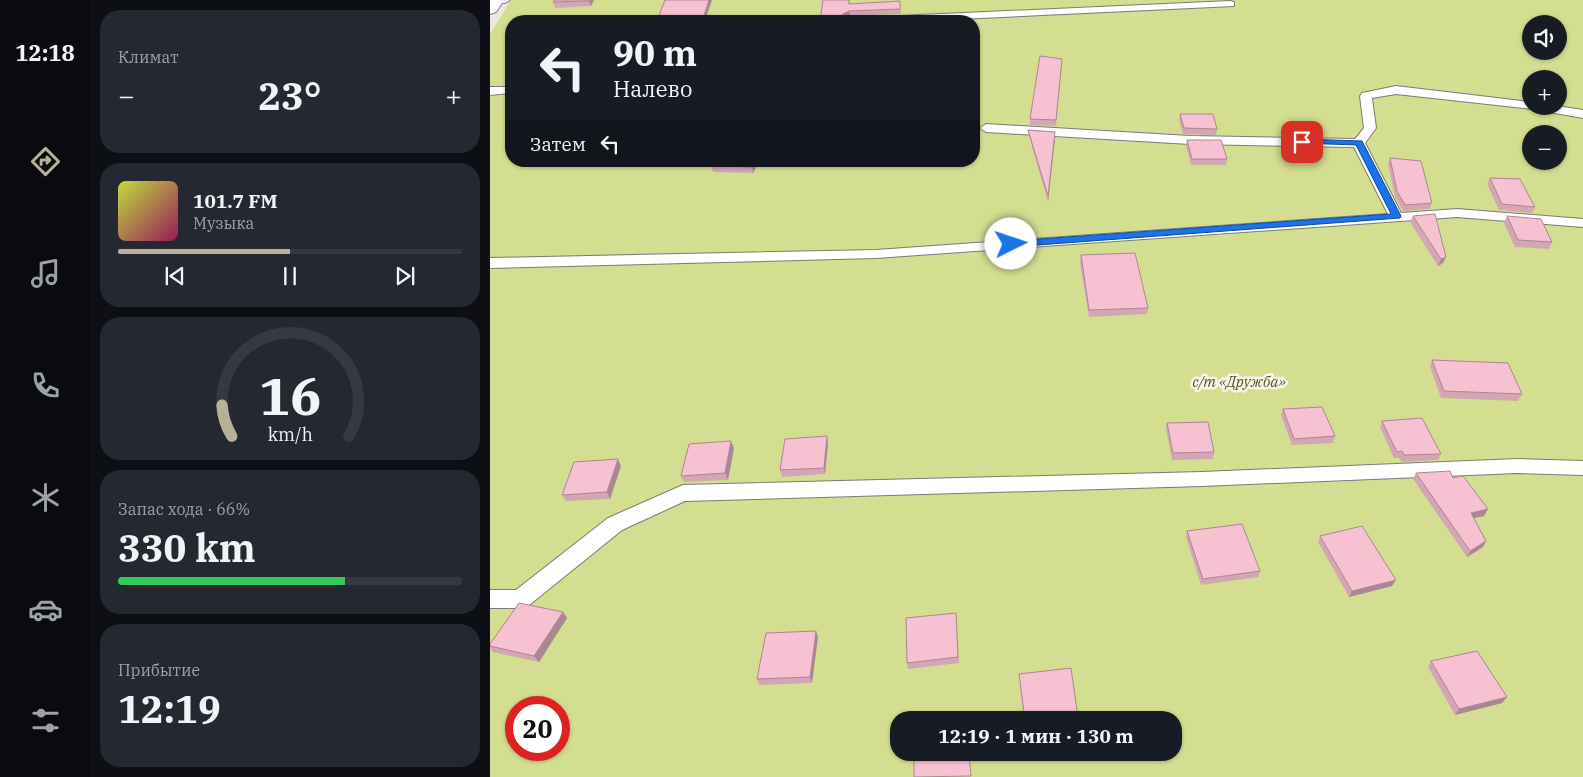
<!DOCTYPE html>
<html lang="ru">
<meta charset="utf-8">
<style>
body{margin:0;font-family:"IBM Plex Serif",serif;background:#242831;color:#f1f3f6;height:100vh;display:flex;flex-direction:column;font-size:19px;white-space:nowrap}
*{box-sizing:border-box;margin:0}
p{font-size:16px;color:#9ea1a6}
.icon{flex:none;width:28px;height:28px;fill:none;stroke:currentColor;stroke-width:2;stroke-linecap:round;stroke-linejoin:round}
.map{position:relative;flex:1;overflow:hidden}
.details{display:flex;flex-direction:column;gap:10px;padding:10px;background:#0d0f14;width:400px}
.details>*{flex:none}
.hud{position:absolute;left:15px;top:15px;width:475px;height:152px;border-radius:20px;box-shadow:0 1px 4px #0004;background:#171b24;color:#f1f3f6;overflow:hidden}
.controls{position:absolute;left:1032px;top:15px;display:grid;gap:10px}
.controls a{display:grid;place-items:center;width:45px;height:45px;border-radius:50%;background:#171b24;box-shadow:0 1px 4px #0004;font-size:25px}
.speed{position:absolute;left:15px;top:696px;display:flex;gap:10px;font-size:25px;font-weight:700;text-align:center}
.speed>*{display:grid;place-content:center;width:65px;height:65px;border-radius:50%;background:#171b24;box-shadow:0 1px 4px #0004;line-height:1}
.speed .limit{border:8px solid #d22;background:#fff;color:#111}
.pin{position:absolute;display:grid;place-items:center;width:42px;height:42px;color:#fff;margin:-21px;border-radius:10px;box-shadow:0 2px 8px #0006}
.me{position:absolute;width:55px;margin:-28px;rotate:86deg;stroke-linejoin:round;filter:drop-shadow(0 0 4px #0008)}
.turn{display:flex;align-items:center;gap:18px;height:105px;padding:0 25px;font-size:22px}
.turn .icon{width:65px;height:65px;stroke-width:2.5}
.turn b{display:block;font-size:35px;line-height:42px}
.then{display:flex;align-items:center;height:48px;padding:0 25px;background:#0003;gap:10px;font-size:19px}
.big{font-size:38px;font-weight:800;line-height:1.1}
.details .tile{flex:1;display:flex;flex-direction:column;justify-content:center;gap:8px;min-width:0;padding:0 18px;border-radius:20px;background:#242831}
.details .dial{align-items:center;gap:0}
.dial svg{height:130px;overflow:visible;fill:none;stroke:#363941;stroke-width:7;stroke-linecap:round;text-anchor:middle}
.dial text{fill:#f1f3f6;stroke:none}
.song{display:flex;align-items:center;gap:15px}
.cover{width:60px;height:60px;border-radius:8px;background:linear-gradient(135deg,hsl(70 70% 55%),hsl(330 70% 35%))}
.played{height:5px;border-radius:2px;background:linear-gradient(90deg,#b9b09c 50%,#363941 50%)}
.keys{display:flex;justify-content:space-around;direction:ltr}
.heat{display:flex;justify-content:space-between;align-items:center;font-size:28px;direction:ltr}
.charge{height:8px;border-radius:4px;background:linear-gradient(90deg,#34c759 66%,#363941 0)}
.trip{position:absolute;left:400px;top:711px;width:292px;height:50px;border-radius:20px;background:#171b24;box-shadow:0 1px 4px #0004;font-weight:800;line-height:50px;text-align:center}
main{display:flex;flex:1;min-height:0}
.tabs{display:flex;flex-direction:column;width:90px;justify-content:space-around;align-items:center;background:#090b0e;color:#9ea1a6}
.tabs .icon{width:35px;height:35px}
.tabs .on{color:#b9b09c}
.tabs b{font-size:22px;color:#f1f3f6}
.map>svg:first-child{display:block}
</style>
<main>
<nav class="tabs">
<b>12:18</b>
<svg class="icon on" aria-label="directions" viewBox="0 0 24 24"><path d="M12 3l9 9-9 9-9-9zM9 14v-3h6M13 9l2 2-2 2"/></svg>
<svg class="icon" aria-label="music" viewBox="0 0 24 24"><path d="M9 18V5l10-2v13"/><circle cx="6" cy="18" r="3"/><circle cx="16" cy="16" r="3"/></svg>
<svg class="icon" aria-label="phone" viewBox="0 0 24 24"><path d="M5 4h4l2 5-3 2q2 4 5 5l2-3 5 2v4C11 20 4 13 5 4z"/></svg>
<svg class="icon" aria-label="climate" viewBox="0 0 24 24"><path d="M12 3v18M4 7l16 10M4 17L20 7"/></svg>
<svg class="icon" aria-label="car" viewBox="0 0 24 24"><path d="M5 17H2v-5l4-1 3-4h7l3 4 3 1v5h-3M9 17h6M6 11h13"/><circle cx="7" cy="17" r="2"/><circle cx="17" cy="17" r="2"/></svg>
<svg class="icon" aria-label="filters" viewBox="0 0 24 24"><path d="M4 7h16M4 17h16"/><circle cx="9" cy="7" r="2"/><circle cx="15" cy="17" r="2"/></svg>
</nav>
<section class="details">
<div class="tile"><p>Климат</p>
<div class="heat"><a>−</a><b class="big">23°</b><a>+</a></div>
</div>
<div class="tile">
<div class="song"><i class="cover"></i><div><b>101.7 FM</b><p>Музыка</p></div></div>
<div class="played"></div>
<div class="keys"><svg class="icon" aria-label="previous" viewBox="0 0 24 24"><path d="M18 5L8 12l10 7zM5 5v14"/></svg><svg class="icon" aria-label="pause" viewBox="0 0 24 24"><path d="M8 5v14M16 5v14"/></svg><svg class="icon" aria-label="next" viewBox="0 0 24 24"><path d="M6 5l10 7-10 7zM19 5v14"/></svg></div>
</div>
<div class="tile dial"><svg viewBox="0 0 100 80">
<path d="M14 69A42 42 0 1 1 86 69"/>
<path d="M14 69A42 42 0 0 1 8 50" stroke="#b9b09c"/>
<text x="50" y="56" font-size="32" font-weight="700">16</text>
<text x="50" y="72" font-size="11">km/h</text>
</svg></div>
<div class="tile"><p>Запас хода · 66%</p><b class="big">330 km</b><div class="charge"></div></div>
<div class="tile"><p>Прибытие</p><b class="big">12:19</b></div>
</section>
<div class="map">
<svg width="1093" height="777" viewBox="0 0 1093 777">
<rect width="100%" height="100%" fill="#ece7e2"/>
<!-- green -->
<path fill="#d4de90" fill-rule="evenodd" d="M 21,0 L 1093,0 L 1093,777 L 0,777 L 0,34 ZM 21,21 L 484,21 L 484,161 L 21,161 ZM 1041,24 L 1069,24 L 1069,51 L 1041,51 ZM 1041,79 L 1069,79 L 1069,106 L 1041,106 ZM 1041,134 L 1069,134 L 1069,161 L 1041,161 ZM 26,708 L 69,708 L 69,750 L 26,750 ZM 409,720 L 684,720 L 684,752 L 409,752 Z"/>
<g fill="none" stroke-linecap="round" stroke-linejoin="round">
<defs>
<g id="lane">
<path d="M 0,0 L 20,0 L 15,3 L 0,4 Z"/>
<path d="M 740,1 L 744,2 L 744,6 L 427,21 L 381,20 L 386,17 Z"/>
<path d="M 906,86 L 1041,102 L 1041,106 L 1067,106 L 1093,110 L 1093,118 L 1042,109 L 906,94 L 882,98 L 886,128 L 875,143 L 911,213 L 967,209 L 1093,219 L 1093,227 L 967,217 L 386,258 L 0,268 L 0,258 L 386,250 L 898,214 L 864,147 L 700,144 L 496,132 L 490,128 L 496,124 L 700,136 L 865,139 L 874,128 L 870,96 L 872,93 Z"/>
<path d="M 0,87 L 21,87 L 21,93 L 0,95 Z"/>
<path d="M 1027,459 L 1093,461 L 1093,475 L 1027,473 L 712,486 L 195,501 L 132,530 L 38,606 L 30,608 L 0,608 L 0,590 L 26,590 L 118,518 L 193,485 L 712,472 Z"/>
</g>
<path id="street" d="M 0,0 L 14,0 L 6,12 L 0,14 Z"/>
</defs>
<!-- lane casing -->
<use href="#lane" stroke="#7e7a75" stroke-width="2"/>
<!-- street casing -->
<use href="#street" stroke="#7e7a75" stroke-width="2"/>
<!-- lane -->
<use href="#lane" fill="#fff" fill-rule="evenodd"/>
<!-- street -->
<use href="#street" fill="#fff" fill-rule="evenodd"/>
</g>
<!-- wall -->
<g fill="#d4a6b3">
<path d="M 104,0 L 101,6 L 65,8 L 63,2 Z"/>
<path d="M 333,0 L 360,0 L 360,4 L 410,1 L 411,14 L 360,16 L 330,21 Z"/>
<path d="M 572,64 L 566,126 L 540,125 L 540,119 Z"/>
<path d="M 690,114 L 727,129 L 726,135 L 693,134 L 689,120 Z"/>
<path d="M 538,130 L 565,138 L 558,202 L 539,136 Z"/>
<path d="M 697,140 L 737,159 L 736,165 L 701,165 L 696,146 Z"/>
<path d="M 900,158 L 942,203 L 939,209 L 913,211 L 905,197 L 898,164 Z"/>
<path d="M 224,161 L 269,161 L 263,173 L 223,172 L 221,166 Z"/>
<path d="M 1000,178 L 1045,207 L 1042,213 L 1009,210 L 997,184 Z"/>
<path d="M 923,216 L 953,263 L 948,266 L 920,222 Z"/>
<path d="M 1017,216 L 1062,242 L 1059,249 L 1025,247 L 1014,223 Z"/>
<path d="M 591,255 L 658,308 L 657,314 L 599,317 L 590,262 Z"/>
<path d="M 942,360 L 1032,394 L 1028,401 L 951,398 L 940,366 Z"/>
<path d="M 793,409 L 845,436 L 843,443 L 802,445 L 791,415 Z"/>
<path d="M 892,421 L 951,454 L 948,460 L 912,462 L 909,458 L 904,458 L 890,427 Z"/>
<path d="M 677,423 L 724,452 L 723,459 L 682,460 L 676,429 Z"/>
<path d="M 338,443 L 335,474 L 292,477 L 290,470 Z"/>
<path d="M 244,448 L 238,480 L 194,482 L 191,476 Z"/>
<path d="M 131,466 L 120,499 L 76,501 L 72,495 Z"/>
<path d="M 926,473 L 963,478 L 998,509 L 994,516 L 984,518 L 996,541 L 993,547 L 977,557 L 923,479 Z"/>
<path d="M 697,531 L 770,571 L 768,577 L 711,585 L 696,537 Z"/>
<path d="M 830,536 L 902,586 L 859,597 L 828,542 Z"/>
<path d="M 73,612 L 77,618 L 49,662 L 3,652 L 0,648 L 0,644 Z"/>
<path d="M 466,613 L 469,663 L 418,669 L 417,663 Z"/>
<path d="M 328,637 L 322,683 L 269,685 L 267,679 Z"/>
<path d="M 941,661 L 1017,697 L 1012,703 L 965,715 L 938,667 Z"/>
<path d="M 529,674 L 588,717 L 588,720 L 534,720 Z"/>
</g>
<!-- shaded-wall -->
<g fill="#ac8792">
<path d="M 99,0 L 104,0 L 101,6 L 99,1 Z"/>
<path d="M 219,0 L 222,0 L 215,21 L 212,21 Z"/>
<path d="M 359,11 L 360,16 L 354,19 L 353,17 L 353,14 Z"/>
<path d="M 565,132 L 565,138 L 558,202 L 558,196 Z"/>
<path d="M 265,161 L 269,161 L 263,173 L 262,167 Z"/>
<path d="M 956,257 L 953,263 L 948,266 L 951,259 Z"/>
<path d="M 337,436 L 338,443 L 335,474 L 334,468 Z"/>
<path d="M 241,441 L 244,448 L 238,480 L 235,473 Z"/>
<path d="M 128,459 L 131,466 L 120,499 L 117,492 Z"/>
<path d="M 998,509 L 994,516 L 978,519 L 981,513 Z"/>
<path d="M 996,541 L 993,547 L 977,557 L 980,551 Z"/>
<path d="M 906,580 L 902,586 L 859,597 L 862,591 Z"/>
<path d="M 73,612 L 77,618 L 49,662 L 44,656 Z"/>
<path d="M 326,631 L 328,637 L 322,683 L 320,677 Z"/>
<path d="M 1017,697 L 1012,703 L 965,715 L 969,709 Z"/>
</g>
<!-- building -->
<g fill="#f6c1d0" stroke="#ac8792">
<path d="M 64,0 L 99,0 L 99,1 L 63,2 Z"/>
<path d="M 175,0 L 219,0 L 212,21 L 167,21 Z"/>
<path d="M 333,0 L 359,0 L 359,4 L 410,1 L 410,9 L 359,11 L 353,14 L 353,17 L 410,17 L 410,21 L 330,21 Z"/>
<path d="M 550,56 L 572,59 L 566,120 L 540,119 Z"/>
<path d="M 690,114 L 723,114 L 727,129 L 694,128 Z"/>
<path d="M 538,130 L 565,132 L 558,196 Z"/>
<path d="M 697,140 L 731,140 L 737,159 L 702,159 Z"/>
<path d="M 900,158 L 931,161 L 942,203 L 915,205 L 907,191 Z"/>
<path d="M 224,161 L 265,161 L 262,167 L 221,166 Z"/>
<path d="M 1000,178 L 1030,179 L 1045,207 L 1012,204 Z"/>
<path d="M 945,214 L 956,257 L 951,259 L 923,216 Z"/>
<path d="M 1017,216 L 1051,219 L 1062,242 L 1028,240 Z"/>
<path d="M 645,253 L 658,308 L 599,310 L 591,255 Z"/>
<path d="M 942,360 L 1018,363 L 1032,394 L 954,391 Z"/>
<path d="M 832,407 L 845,436 L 804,439 L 793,409 Z"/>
<path d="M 932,418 L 951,454 L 914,455 L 912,451 L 907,452 L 892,421 Z"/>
<path d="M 718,422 L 724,452 L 683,453 L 677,423 Z"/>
<path d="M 337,436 L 334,468 L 290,470 L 295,439 Z"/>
<path d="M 241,441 L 235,473 L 191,476 L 199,444 Z"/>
<path d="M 128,459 L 117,492 L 72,495 L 84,462 Z"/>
<path d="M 960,471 L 963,478 L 973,476 L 998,509 L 981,513 L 996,541 L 980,551 L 926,473 Z"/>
<path d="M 752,524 L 770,571 L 713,579 L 697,531 Z"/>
<path d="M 872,526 L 906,580 L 862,591 L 830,536 Z"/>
<path d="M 29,603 L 73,612 L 44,656 L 0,646 L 0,644 Z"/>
<path d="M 466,613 L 468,657 L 417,663 L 416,618 Z"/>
<path d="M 326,631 L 320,677 L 267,679 L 276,633 Z"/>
<path d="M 987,651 L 1017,697 L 969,709 L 941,661 Z"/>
<path d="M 581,668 L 588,717 L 563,720 L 535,720 L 529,674 Z"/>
<path d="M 424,752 L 479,752 L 481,776 L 424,777 Z"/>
</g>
<!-- route -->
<path fill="#1a73e8" stroke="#114b97" d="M 812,139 L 872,141 L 911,216 L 910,218 L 521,247 L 516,244 L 521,241 L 901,214 L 866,145 L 810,143 L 810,140 Z"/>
<g text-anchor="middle" stroke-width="5" stroke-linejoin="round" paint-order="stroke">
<!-- park labels -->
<g font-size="15" font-style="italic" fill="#535a1e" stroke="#faf5ef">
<text x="749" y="387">с/т «Дружба»</text>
</g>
</g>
</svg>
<div class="controls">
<a><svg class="icon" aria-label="sound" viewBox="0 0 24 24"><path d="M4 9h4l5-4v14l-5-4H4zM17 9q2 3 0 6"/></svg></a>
<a>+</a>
<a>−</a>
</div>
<div class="speed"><div class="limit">20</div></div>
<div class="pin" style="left:812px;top:142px;background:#d93025"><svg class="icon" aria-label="arrive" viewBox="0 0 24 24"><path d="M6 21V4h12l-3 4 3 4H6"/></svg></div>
<svg class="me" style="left:521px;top:244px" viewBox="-20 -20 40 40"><circle r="19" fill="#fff"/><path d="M0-13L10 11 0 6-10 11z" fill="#1a73e8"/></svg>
<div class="trip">12:19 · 1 мин · 130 m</div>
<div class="hud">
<div class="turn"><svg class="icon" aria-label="left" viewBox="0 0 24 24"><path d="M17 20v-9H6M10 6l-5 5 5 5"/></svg><div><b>90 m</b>Налево</div></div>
<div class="then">Затем<svg class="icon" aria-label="left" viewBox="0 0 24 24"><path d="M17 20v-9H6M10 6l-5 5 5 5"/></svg></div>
</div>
</div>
</main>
